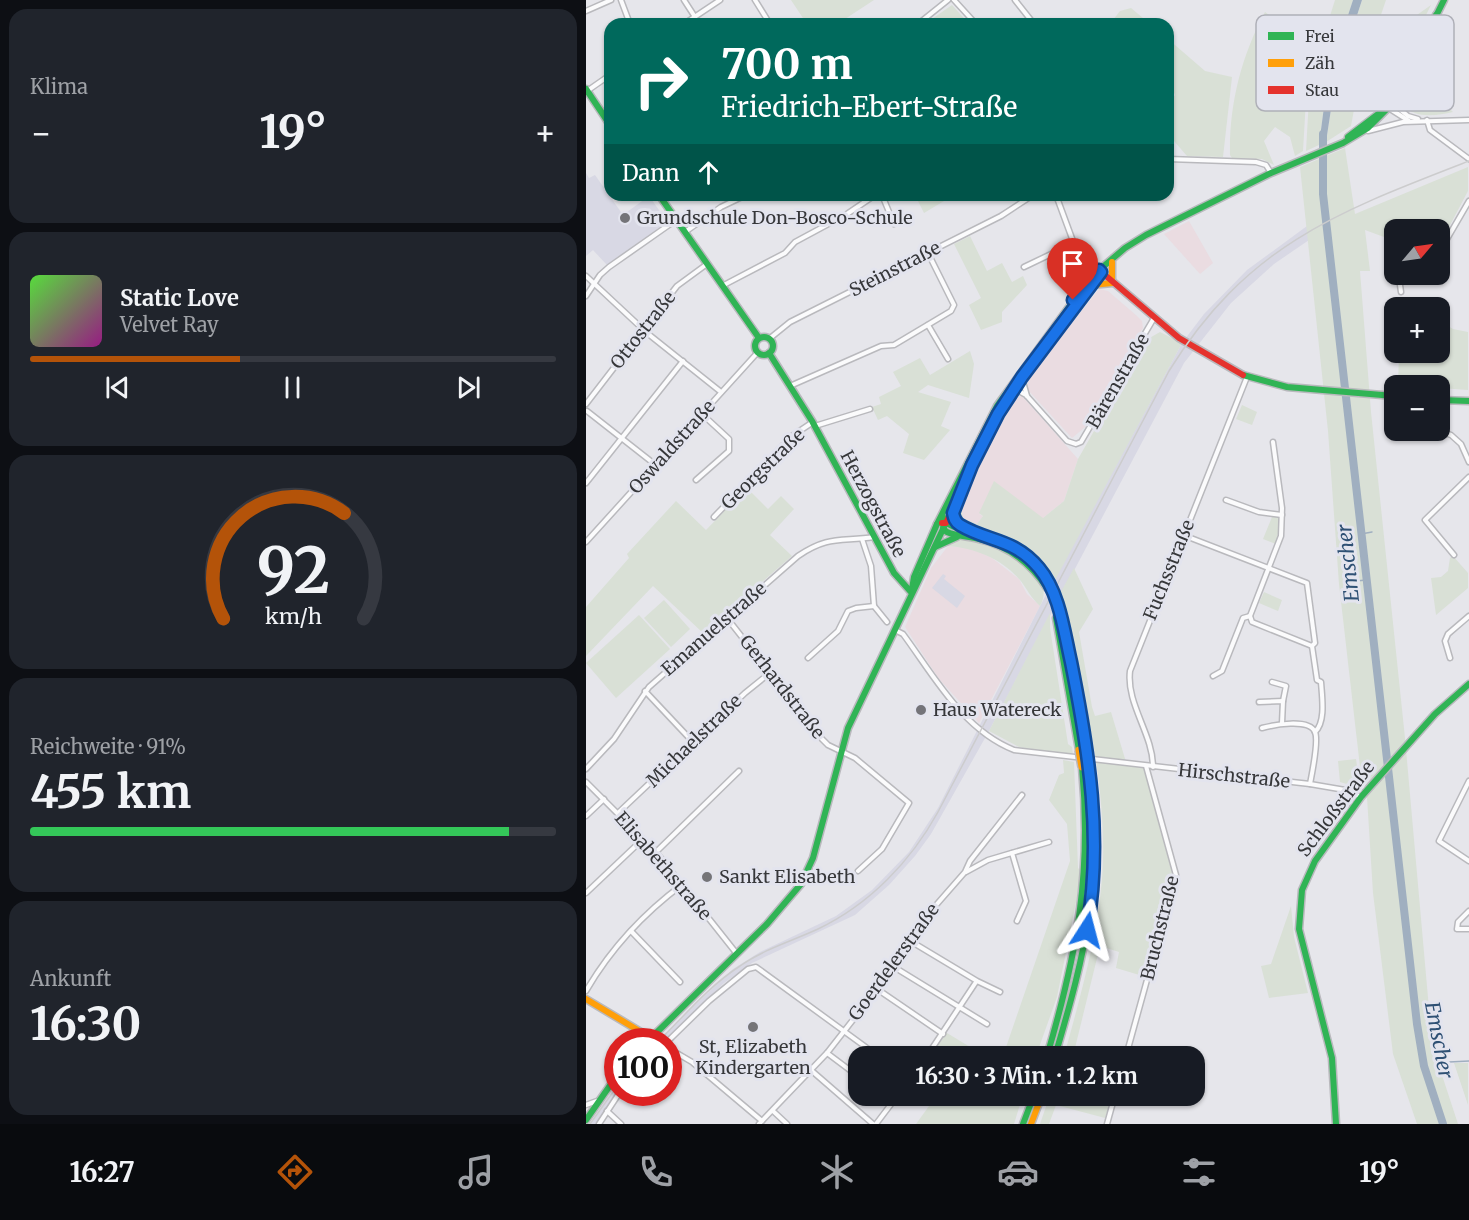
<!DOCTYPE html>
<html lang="de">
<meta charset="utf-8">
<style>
body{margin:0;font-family:Merriweather,serif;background:#20242c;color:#f1f3f6;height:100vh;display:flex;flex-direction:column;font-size:22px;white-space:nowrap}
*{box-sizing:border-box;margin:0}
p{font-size:20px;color:#9ea1a6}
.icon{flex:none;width:33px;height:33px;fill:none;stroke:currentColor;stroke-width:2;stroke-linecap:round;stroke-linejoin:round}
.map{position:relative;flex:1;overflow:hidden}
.details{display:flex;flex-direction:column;gap:9px;padding:9px;background:#0d0f14;width:586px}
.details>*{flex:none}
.guide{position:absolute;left:18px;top:18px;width:570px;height:183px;border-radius:18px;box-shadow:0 2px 4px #0004;background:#00695c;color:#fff;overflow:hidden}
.needle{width:39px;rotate:61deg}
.controls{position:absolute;left:798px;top:219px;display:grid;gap:12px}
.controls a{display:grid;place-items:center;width:66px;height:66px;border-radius:12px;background:#171b24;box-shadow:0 2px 4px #0004;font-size:30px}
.speed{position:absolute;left:18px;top:1028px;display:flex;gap:12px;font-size:30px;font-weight:700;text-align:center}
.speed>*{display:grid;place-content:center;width:78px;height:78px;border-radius:50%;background:#171b24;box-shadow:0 2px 4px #0004;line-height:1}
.speed .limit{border:9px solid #d22;background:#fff;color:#111}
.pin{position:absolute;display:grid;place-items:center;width:51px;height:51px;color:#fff;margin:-62px -26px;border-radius:50% 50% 50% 0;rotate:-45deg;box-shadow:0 0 6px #0007}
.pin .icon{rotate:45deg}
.me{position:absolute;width:66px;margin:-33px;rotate:9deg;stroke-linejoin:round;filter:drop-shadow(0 0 4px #0008)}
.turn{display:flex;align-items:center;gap:21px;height:126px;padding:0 18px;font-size:27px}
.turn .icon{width:78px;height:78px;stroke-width:2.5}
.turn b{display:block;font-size:42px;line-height:51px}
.then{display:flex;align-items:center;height:57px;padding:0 18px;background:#0003;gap:12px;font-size:22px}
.big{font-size:45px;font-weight:700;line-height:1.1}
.details .card{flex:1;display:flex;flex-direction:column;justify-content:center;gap:9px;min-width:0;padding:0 21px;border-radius:18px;background:#20242c}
.details .dial{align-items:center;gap:0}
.dial svg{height:156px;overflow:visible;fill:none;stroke:#363941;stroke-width:7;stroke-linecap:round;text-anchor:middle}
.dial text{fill:#f1f3f6;stroke:none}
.song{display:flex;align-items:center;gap:18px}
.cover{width:72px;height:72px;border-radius:9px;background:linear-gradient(135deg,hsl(110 70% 55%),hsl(310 70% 35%))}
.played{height:6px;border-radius:3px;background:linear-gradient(90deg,#b45309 40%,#363941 40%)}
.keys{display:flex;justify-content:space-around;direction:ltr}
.heat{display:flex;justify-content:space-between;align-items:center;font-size:33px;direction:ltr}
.charge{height:9px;border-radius:4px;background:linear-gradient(90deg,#34c759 91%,#363941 0)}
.trip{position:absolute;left:262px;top:1046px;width:357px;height:60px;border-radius:18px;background:#171b24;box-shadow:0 2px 4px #0004;font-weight:700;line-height:60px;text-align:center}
.menu{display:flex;height:96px;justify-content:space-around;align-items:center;background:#090b0e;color:#9ea1a6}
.menu .icon{width:42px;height:42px}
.menu .selected{color:#b45309}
.menu b{font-size:27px;color:#f1f3f6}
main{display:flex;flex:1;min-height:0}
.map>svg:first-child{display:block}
</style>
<main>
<section class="details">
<div class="card"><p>Klima</p>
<div class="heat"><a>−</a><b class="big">19°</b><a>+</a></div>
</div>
<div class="card">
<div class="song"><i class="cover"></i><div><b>Static Love</b><p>Velvet Ray</p></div></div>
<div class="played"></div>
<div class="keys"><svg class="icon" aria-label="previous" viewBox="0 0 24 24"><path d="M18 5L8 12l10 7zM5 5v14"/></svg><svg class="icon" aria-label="pause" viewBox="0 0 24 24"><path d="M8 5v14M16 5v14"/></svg><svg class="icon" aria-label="next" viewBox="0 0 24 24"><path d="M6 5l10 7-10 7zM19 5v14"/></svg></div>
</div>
<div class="card dial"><svg viewBox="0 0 100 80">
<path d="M14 69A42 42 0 1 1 86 69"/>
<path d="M14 69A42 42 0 0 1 76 15" stroke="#b45309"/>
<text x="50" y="56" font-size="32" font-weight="700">92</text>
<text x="50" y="72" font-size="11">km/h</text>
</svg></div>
<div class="card"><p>Reichweite · 91%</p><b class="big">455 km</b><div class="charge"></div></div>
<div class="card"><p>Ankunft</p><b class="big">16:30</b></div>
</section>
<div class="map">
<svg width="883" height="1124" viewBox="0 0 883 1124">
<rect width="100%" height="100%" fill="#e6e6eb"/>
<!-- commercial -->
<g fill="#eadce1">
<path d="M 603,221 L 627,263 L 614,274 L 578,234 Z"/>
<path d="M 513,289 L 522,291 L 551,316 L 556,321 L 557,328 L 504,423 L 486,438 L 442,390 L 442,378 Z"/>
<path d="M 436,396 L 492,459 L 478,501 L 457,518 L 393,514 L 397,516 L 391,524 L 377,518 L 375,506 L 411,426 L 428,398 Z"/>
<path d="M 362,546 L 385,548 L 406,558 L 433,579 L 441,594 L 454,606 L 393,723 L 353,679 L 319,627 L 345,568 Z"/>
</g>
<!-- built -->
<g fill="#d8d8e4">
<path d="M 0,173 L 3,178 L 9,175 L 37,215 L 63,196 L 80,220 L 80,224 L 21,265 L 7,250 L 0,256 Z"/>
<path d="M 721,226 L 723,240 L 688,264 L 645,303 L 598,363 L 403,731 L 345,834 L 329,856 L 303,885 L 269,915 L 166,963 L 138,983 L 80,1041 L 71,1041 L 147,969 L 174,952 L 250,916 L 286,890 L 323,852 L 352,808 L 454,606 L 596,343 L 618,314 L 661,270 Z"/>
<path d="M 357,574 L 360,576 L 358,579 L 379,596 L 371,608 L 346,588 Z"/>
<path d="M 31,1083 L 32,1092 L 9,1124 L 3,1124 Z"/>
</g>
<!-- green -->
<g fill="#d9e0d6">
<path d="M 205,0 L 288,0 L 259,19 L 262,24 L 221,24 Z"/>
<path d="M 749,0 L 767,0 L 742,76 L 733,145 L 720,151 L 724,80 Z"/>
<path d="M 776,0 L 800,0 L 774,77 L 765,126 L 740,142 L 749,83 Z"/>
<path d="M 366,5 L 383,24 L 339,24 Z"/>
<path d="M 845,5 L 826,43 L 803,22 L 807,18 L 821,22 Z"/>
<path d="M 545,8 L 564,24 L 524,24 L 534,11 Z"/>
<path d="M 679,12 L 690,20 L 674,42 L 676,45 L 672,50 L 685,60 L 711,24 L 733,39 L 721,82 L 717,151 L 709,156 L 704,137 L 689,127 L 678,141 L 688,165 L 676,159 L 646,158 L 644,155 C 643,105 655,57 679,12 Z"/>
<path d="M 582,39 L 619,71 L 646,77 L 637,157 L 601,156 L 582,134 L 582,106 L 589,95 L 582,78 Z"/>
<path d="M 829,77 L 867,112 C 849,116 829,119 815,104 L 816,96 Z"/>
<path d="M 759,148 L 769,214 L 882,167 L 882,191 L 854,244 L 854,230 L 808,230 L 806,240 L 779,230 L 784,271 L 774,271 L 785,412 L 819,738 L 844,1020 L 854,1069 L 872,1124 L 831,1124 L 807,1054 L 787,893 L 781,797 L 777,793 L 753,584 L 742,431 L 714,167 Z"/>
<path d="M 329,195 L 368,195 L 338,213 Z"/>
<path d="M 384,236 L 401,271 L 416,263 L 426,282 L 437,276 L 441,285 L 416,312 L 416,322 L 395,330 L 383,305 L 395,298 L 368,244 Z"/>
<path d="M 854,321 L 867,329 L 882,332 L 882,390 L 854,388 L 854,386 L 812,385 L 813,353 L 854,352 Z"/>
<path d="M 574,332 L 596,343 L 467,584 C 455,562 433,539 408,533 C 397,530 383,528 373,520 L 374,504 L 387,475 L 375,506 L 377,518 L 391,524 L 397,516 L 393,513 L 408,481 L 457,518 L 478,501 L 492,459 L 560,340 Z"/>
<path d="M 384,351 L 388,364 L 383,398 L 342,385 L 332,392 L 365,402 L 355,426 L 364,430 L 338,460 L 317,453 L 323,434 L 301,416 L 292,420 L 286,407 L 295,404 L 293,397 L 315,386 L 307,372 L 334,358 L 344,375 Z"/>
<path d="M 656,405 L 671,412 L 666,425 L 650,419 Z"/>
<path d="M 161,488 L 182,509 L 195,496 L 208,509 L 184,535 L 206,556 L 117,633 L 67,586 L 0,656 L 0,607 L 43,558 L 41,554 L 90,501 L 120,530 Z"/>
<path d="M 686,517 L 692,517 L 694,523 L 690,544 L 677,539 Z"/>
<path d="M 371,539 C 400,539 475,569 454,606 C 445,598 441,589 434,580 C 416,559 389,548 362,546 L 363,542 Z"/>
<path d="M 867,556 L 882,573 L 882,588 L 850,615 L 845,578 L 855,577 L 862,571 L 864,558 Z"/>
<path d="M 488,568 L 507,609 L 493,632 L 506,707 L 509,716 L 525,712 L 540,762 L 558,765 L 587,877 L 560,977 L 530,968 L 533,952 L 514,946 L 488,1052 L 499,1056 L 478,1056 C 494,998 511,939 516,879 C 523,792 497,679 472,597 Z"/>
<path d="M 678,592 L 696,600 L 692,611 L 673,603 Z"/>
<path d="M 78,600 L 104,629 L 85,647 L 58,618 Z"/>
<path d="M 464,613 L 464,628 L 482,744 L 486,747 L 487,755 L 433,747 L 403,731 Z"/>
<path d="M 53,615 L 84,649 L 30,698 L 0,663 Z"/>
<path d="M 770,759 L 774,788 L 754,782 L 752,761 Z"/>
<path d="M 477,760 L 488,762 L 492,868 L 496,872 L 471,997 L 450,1056 L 412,1056 L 418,1053 L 484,861 L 481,824 L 463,800 L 473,775 L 478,773 Z"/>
<path d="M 705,906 L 708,937 L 722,993 L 683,998 L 675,966 L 685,964 Z"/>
<path d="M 361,1033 L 399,1056 L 344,1056 Z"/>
<path d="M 868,1063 L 882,1063 L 882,1105 Z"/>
<path d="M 351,1095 L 437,1095 L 428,1124 L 330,1124 Z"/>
<path d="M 464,1095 L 526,1095 L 519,1118 L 470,1105 L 463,1124 L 454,1124 Z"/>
</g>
<!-- water -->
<path fill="#a0afc0" d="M 767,0 L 776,0 L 749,83 L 740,142 L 733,145 L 742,76 Z"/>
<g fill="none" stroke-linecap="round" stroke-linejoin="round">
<!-- stream -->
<g stroke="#a0afc0" stroke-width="1.5">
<path d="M 775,534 L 786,532"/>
<path d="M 770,581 L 780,580"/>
<path d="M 863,1062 L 883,1061"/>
</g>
<!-- river -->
<path stroke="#a0afc0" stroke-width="8" d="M 737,134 L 737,194 L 831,1024 L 838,1066 L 857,1124"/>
<defs>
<g id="street">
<path d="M 35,0 L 44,24"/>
<path d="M 98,0 L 109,17"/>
<path d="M 169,0 L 184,24"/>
<path d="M 368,0 L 390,24"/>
<path d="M 429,0 L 448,24"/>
<path d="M 0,11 L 25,0"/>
<path d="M 98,24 L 134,0"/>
<path d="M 332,24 L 362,0"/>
<path d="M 1,91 L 24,75"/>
<path d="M 804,101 L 822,116 L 832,119"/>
<path d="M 801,107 L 823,121"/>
<path d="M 841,120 L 844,130 L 883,159"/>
<path d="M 782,131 L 817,122 L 883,120"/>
<path d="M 582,159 L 670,162 L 680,165 L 685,173"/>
<path d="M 296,195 L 308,224"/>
<path d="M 470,195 L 491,252"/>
<path d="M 99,232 L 135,207 L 160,195"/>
<path d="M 854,251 L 883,201"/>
<path d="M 438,267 L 486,244"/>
<path d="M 0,276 L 61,333 L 135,392"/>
<path d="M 136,286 L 199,253 L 209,242 L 261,214 L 289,195"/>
<path d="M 815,292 L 813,278 L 816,274"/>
<path d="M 0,296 L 14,275 L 23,267 L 90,220"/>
<path d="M 342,325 L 362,359"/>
<path d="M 183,339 L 204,322 L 415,216 L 447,195"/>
<path d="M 436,378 L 441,396"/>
<path d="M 204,386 L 295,346 L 308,345 L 365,311 L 368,305 L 342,253"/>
<path d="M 427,392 L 431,390 L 440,395 L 481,441 L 490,444 L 495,442 L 568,318"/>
<path d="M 0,404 L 91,286 L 121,264"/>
<path d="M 1,411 L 71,466"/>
<path d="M 229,426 L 284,409"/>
<path d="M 849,434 L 856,432 L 865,435 L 875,444 L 883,462"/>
<path d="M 687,442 L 696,508 L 695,536 L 664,616 L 666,622 L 726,646"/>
<path d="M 110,480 L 143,451 L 143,439 L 116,414"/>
<path d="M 0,483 L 97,361"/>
<path d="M 640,500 L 673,512 L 696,515"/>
<path d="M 128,517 L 206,436 L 227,422"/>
<path d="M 597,535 L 721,583 L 729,643 L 726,646 L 731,680 L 735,682 C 736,697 740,722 729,732"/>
<path d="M 276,539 L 285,566 L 288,606 L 301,622"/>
<path d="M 0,542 L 172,352"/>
<path d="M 868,555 L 839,520 L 883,477"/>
<path d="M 141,618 L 236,739 L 242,745 L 269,758 L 323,803 L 296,849 L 272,871"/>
<path d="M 309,630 L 317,634 C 348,676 377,730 428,750 L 724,784 L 759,790 L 775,797"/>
<path d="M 222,658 L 252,631 L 262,611 L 270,608 L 288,606"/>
<path d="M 864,658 L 859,641 L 862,634 L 883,616"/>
<path d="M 627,676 L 636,671 L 657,618 L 664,616"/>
<path d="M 686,682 L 700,686 L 697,701"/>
<path d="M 59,691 L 106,741"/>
<path d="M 673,702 L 697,701 L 696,723"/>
<path d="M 676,728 C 687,725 723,718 729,732 C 733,741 726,773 724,784"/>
<path d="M 567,767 C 567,734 540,704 544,671 L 661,377"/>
<path d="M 0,769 L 28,739 L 63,687 L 212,556 C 243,535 255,542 288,537"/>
<path d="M 883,781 L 853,841 L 883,861"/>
<path d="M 0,782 L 70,852 L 151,954"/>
<path d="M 32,813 L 159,693 L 185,672"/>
<path d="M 0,816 L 18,799"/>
<path d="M 70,852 L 153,771"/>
<path d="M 426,853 L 440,901 L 431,921"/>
<path d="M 380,872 L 402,860 L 463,842"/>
<path d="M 0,893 L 57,839"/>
<path d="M 883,911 L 872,922 L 871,929 L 883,929"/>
<path d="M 45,931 L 94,982"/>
<path d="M 326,942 L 391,981 L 414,992"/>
<path d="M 308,967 L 401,1024"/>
<path d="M 291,989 L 357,1034"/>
<path d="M 0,991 C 25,948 58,913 97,884"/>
<path d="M 65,1038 L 71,1041"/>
<path d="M 82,1041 L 123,1001 L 162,969 L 170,967 L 292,1056"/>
<path d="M 82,1048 L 106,1062 L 176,1121"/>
<path d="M 241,1053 L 273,1077"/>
<path d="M 341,1056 L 390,982"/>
<path d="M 540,1056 L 590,875 L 560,766"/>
<path d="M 226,1071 L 287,1124"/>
<path d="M 297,1095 L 307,1102"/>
<path d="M 0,1105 L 11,1101"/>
<path d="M 21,1111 L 35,1124"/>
<path d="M 187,1111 L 201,1124"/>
<path d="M 13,1124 L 34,1092"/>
<path d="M 173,1124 L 241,1053 L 317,956 L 351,904 L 379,872 L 384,861 L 436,795"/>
<path d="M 290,1124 L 312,1095"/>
<path d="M 521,1124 L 529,1095"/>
</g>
<g id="fast">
<path d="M 849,18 L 858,0"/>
<path d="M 822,71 L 839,34"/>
<path d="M 0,89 L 24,125"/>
<path d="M 762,137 L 795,112"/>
<path d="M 73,195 L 173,338"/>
<circle cx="178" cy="346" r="9"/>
<path d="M 183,353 L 226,421 L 308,573 L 325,592"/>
<path d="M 657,375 L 701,387 L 808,396"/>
<path d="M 854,400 L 883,401"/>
<path d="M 367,507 L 368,517 L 374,525 L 428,546 L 445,560"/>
<path d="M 358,518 L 357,529 L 361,532 C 370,536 379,536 389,538 C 420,544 444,562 461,588"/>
<path d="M 360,523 L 375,530"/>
<path d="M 351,524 L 411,406 L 505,277 L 539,248 L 560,235 L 685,173 L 757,143 L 782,128 L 807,103 L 821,82 L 850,15"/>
<path d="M 349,547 L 371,537"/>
<path d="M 326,589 L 328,577 L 351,524"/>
<path d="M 471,605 L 501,752"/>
<path d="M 470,618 L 493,750"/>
<path d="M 62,1041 L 181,924 L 215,884 L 227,858 L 262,728 L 358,527"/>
<path d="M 461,1056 C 491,954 506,873 496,767"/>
<path d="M 469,1056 C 500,951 518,878 503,767"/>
<path d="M 0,1120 L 32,1074"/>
<path d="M 437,1124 L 448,1095"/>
<path d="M 750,1124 L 746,1058 L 713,929 L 716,890 L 729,861 L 775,797 L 849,714 L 883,684"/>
</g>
<g id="slow">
<path d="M 506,285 L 526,283 L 526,262"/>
<path d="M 0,999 L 65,1038"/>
<path d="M 445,1124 L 456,1095"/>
</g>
<g id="jam">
<path d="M 513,270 L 593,338 L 657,375"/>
<path d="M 356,523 L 360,523 L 412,414 L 436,377 L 512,276"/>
</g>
</defs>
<!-- street casing -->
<use href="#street" stroke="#b9b9bd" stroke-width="7"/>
<!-- fast casing -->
<use href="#fast" stroke="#b9b9bd" stroke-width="9"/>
<!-- slow casing -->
<use href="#slow" stroke="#b9b9bd" stroke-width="9"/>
<!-- jam casing -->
<use href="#jam" stroke="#b9b9bd" stroke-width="9"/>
<!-- street -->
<use href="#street" stroke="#fbfbfc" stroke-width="4"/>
<!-- fast -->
<use href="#fast" stroke="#30b455" stroke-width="6"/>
<!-- slow -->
<use href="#slow" stroke="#ff9f0a" stroke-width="6"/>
<!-- jam -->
<use href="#jam" stroke="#e5322d" stroke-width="6"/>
<!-- tram -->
<g stroke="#cccccd" stroke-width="1.5">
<path d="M 73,1041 C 99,1015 123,986 154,966 C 178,949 206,941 232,929 C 284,904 325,861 352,812 L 583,371 C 661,245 751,212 883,161"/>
<path d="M 4,1124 L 32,1085"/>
</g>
<defs>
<path id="fast-bridge" d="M 464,586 L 471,605"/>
<g id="slow-bridge">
<path d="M 493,750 L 496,767"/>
<path d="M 501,752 L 503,767"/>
</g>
</defs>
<!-- fast-bridge casing -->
<use href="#fast-bridge" stroke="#b9b9bd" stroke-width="10" stroke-linecap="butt"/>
<!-- slow-bridge casing -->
<use href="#slow-bridge" stroke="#b9b9bd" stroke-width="10" stroke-linecap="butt"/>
<!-- fast-bridge -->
<use href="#fast-bridge" stroke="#30b455" stroke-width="7"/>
<!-- slow-bridge -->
<use href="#slow-bridge" stroke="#ff9f0a" stroke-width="7"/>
</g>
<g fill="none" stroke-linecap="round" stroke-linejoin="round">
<defs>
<path id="route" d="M 487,300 L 513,270 L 515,272 L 436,377 L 412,414 L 386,465 L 367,513 C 368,518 369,522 374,525 C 402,542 428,538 453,568 C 474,593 478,632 485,662 C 503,752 517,839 501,930"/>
</defs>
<!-- route casing -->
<use href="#route" stroke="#114b97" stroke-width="15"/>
<!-- route -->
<use href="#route" stroke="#1a73e8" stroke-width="10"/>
</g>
<!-- markers -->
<g fill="#747478" stroke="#e3e4ee" stroke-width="2">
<circle cx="39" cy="218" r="6"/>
<circle cx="335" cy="710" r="6"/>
<circle cx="121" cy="877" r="6"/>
<circle cx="167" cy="1027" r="6"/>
</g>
<g text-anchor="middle" stroke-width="6" stroke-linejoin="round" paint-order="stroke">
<!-- poi labels -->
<g font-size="18" fill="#36373a" stroke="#e3e4ee" text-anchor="start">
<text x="51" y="224">Grundschule Don-Bosco-Schule</text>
<text x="347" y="716">Haus Watereck</text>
<text x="133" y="883">Sankt Elisabeth</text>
<text x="167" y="1053" text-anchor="middle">St, Elizabeth<tspan x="167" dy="21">Kindergarten</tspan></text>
</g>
<!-- street labels -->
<g font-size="18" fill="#36373a" stroke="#e3e4ee">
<text transform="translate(309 269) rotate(-27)" y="6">Steinstraße</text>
<text transform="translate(57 330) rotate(-52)" y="6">Ottostraße</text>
<text transform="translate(532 381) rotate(-60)" y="6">Bärenstraße</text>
<text transform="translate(86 447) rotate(-48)" y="6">Oswaldstraße</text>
<text transform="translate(177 469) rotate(-44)" y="6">Georgstraße</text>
<text transform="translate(287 504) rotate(62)" y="6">Herzogstraße</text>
<text transform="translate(583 570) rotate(-68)" y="6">Fuchsstraße</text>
<text transform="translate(128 629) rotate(-41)" y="6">Emanuelstraße</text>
<text transform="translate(196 687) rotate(52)" y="6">Gerhardstraße</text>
<text transform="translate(108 741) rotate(-44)" y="6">Michaelstraße</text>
<text transform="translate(648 776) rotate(6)" y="6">Hirschstraße</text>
<text transform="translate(750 809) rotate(-53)" y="6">Schloßstraße</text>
<text transform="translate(77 866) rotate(49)" y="6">Elisabethstraße</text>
<text transform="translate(574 928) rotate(-76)" y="6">Bruchstraße</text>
<text transform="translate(308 962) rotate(-54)" y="6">Goerdelerstraße</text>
</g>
<!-- water labels -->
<g font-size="20" font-style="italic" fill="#2e5074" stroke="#e3e4ee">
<text transform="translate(762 563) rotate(-96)" y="7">Emscher</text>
<text transform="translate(853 1040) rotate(79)" y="7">Emscher</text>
</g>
</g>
<!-- legend -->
<rect x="670" y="15" width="198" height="96" rx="9" fill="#e3e4ee" stroke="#afb0b8" stroke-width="1.5"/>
<rect x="682" y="32" width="26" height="8" fill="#30b455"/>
<rect x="682" y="59" width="26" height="8" fill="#ff9f0a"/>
<rect x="682" y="86" width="26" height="8" fill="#e5322d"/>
<g font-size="16" fill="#36373a">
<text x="719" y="42">Frei</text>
<text x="719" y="69">Zäh</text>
<text x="719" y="96">Stau</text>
</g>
</svg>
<div class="controls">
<a><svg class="needle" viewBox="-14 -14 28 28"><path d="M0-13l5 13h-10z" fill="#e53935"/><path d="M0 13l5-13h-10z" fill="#9ea1a6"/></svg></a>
<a>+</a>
<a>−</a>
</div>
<div class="speed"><div class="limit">100</div></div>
<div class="pin" style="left:487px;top:300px;background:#d93025"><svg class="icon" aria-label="arrive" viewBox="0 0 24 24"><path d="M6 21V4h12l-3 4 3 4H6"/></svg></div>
<svg class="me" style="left:501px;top:930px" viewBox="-20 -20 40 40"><path d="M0-17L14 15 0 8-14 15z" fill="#1a73e8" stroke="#fff" stroke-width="4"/></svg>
<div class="trip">16:30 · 3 Min. · 1.2 km</div>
<div class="guide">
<div class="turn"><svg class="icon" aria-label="right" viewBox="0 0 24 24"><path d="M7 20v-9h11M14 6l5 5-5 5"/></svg><div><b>700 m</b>Friedrich-Ebert-Straße</div></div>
<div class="then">Dann<svg class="icon" aria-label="ahead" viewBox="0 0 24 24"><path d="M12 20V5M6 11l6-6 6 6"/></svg></div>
</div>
</div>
</main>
<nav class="menu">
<b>16:27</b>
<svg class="icon selected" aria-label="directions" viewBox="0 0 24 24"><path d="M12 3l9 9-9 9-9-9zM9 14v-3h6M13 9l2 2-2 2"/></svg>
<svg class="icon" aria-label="music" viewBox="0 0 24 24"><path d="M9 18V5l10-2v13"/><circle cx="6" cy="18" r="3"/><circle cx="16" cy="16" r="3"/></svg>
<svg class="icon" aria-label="phone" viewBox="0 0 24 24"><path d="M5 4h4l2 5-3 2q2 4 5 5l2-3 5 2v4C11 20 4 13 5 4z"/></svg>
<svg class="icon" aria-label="climate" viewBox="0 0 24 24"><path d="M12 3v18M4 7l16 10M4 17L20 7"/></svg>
<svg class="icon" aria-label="car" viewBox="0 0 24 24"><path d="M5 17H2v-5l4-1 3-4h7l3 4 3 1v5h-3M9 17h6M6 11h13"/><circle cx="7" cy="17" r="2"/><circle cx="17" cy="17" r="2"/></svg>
<svg class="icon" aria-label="filters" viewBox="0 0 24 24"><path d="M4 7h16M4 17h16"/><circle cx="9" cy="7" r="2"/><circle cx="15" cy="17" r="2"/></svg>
<b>19°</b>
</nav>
